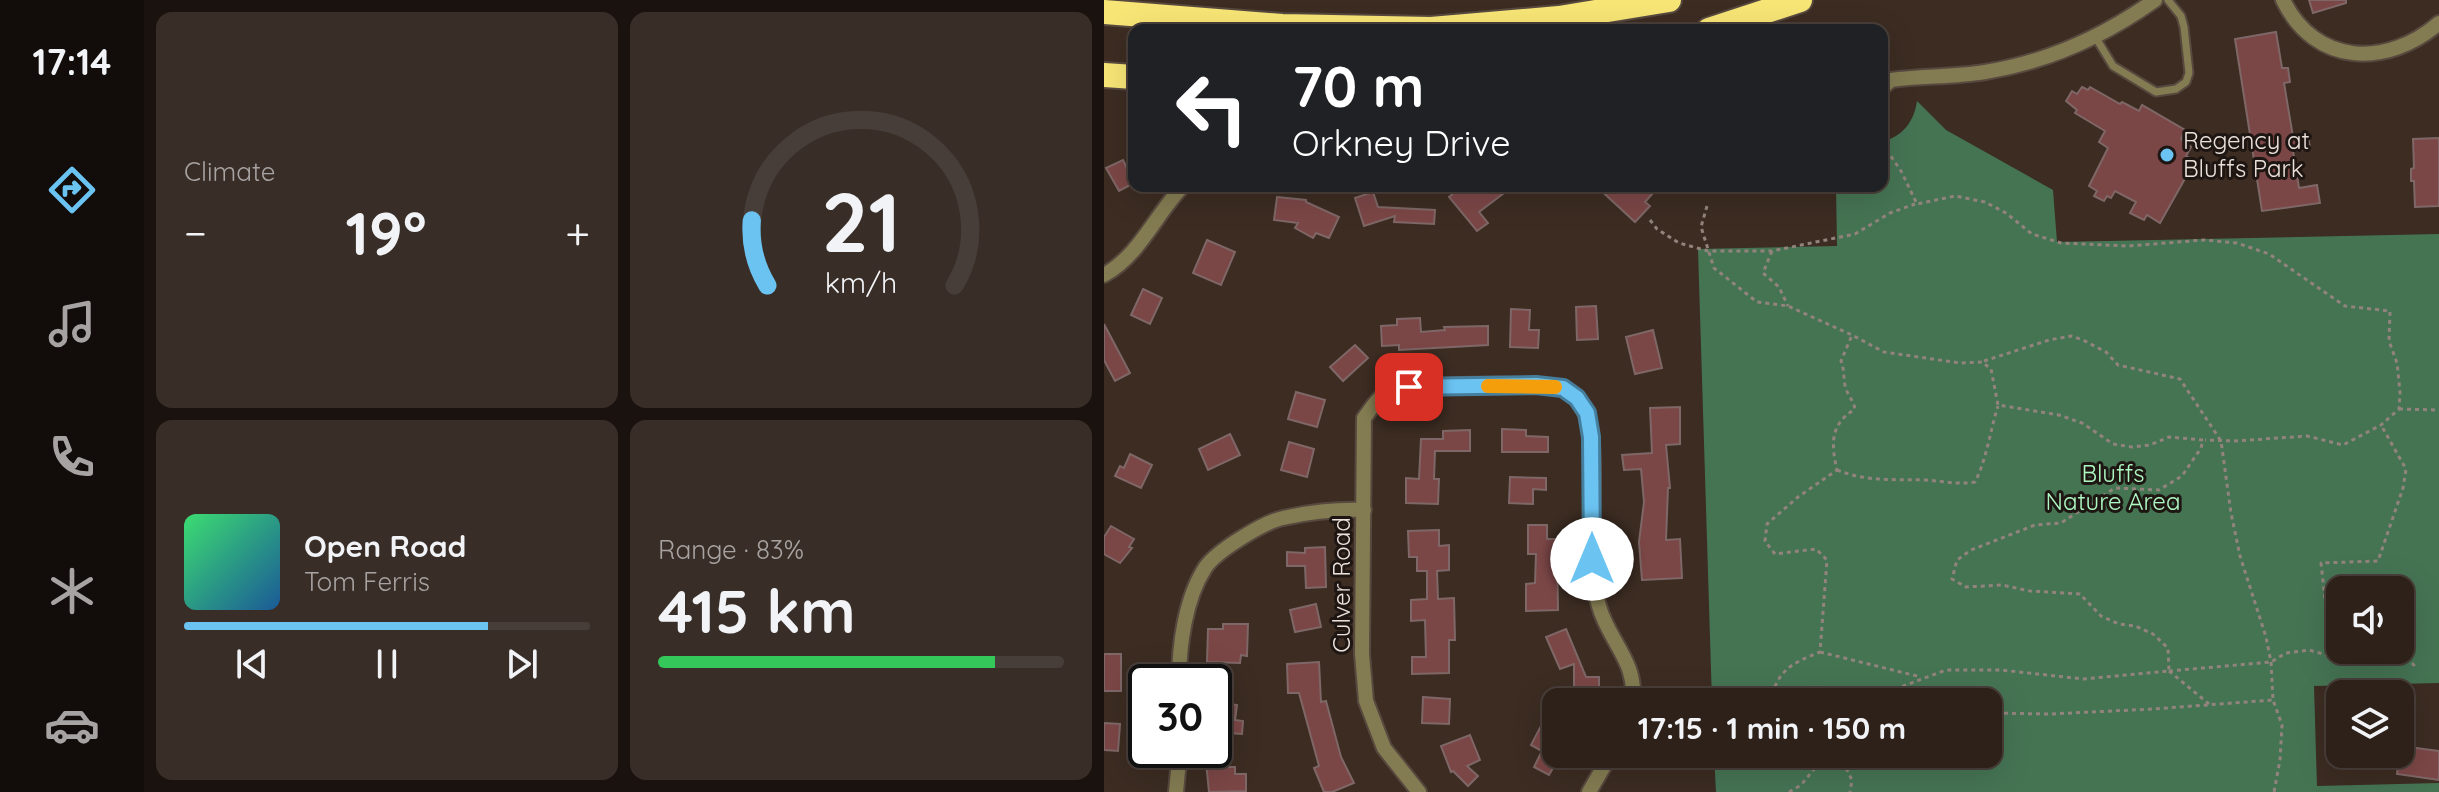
<!DOCTYPE html>
<meta charset="utf-8">
<style>
body{margin:0;font-family:Quicksand,sans-serif;background:#392e27;color:#f1f3f6;height:100vh;display:flex;flex-direction:column;font-size:30px;white-space:nowrap}
*{box-sizing:border-box;margin:0}
p{font-size:26px;color:#a7a3a2}
.icon{flex:none;width:44px;height:44px;fill:none;stroke:currentColor;stroke-width:2;stroke-linecap:round;stroke-linejoin:round}
.map{position:relative;flex:1;overflow:hidden}
.drawer{display:flex;flex-direction:column;gap:12px;padding:12px;background:#19120e;width:960px}
.drawer>*{flex:none}
.top-card{position:absolute;left:24px;top:24px;width:760px;height:168px;border-radius:16px;box-shadow:0 8px 32px #0002,0 0 0 2px #483e39;background:#202124;color:#fff;overflow:hidden}
.fabs{position:absolute;left:1222px;top:576px;display:grid;gap:16px}
.fabs a{display:grid;place-items:center;width:88px;height:88px;border-radius:16px;background:#2d211a;box-shadow:0 8px 32px #0002,0 0 0 2px #483e39;font-size:40px}
.speed{position:absolute;left:24px;top:664px;display:flex;gap:16px;font-size:40px;font-weight:700;text-align:center}
.speed>*{display:grid;place-content:center;width:104px;height:104px;border-radius:50%;background:#2d211a;box-shadow:0 8px 32px #0002,0 0 0 2px #483e39;line-height:1}
.speed .limit{border:4px solid #111;border-radius:12px;background:#fff;color:#111}
.pin{position:absolute;display:grid;place-items:center;width:68px;height:68px;color:#fff;margin:-34px;border-radius:16px;box-shadow:0 4px 12px #0006}
.me{position:absolute;width:88px;margin:-44px;rotate:0deg;stroke-linejoin:round;filter:drop-shadow(0 0 6px #0008)}
.turn{display:flex;align-items:center;gap:28px;height:168px;padding:0 32px;font-size:36px}
.turn .icon{width:104px;height:104px;stroke-width:2.5}
.turn b{display:block;font-size:56px;line-height:68px}
.big{font-size:60px;font-weight:700;line-height:1.1}
.drawer .tile{flex:1;display:flex;flex-direction:column;justify-content:center;gap:12px;min-width:0;padding:0 28px;border-radius:16px;background:#392e27}
.drawer .dial{align-items:center;gap:0}
.dial svg{height:208px;overflow:visible;fill:none;stroke:#483e39;stroke-width:7;stroke-linecap:round;text-anchor:middle}
.dial text{fill:#f1f3f6;stroke:none}
.song{display:flex;align-items:center;gap:24px}
.cover{width:96px;height:96px;border-radius:12px;background:linear-gradient(135deg,hsl(140 70% 55%),hsl(210 70% 35%))}
.played{height:8px;border-radius:4px;background:linear-gradient(90deg,#6bc3f2 75%,#483e39 75%)}
.keys{display:flex;justify-content:space-around;direction:ltr}
.heat{display:flex;justify-content:space-between;align-items:center;font-size:44px;direction:ltr}
.charge{height:12px;border-radius:6px;background:linear-gradient(90deg,#34c759 83%,#483e39 0)}
.drawer .tiles{flex:1;display:grid;gap:12px;grid-template-columns:repeat(2,1fr)}
.trip{position:absolute;left:438px;top:688px;width:460px;height:80px;border-radius:16px;background:#2d211a;box-shadow:0 8px 32px #0002,0 0 0 2px #483e39;font-weight:700;line-height:80px;text-align:center}
main{display:flex;flex:1;min-height:0}
.dock{display:flex;flex-direction:column;width:144px;justify-content:space-around;align-items:center;background:#120d0a;color:#a7a3a2}
.dock .icon{width:56px;height:56px}
.dock .current{color:#6bc3f2}
.dock b{font-size:36px;color:#f1f3f6}
.map>svg:first-child{display:block}
</style>
<main>
<nav class="dock">
<b>17:14</b>
<svg class="icon current" aria-label="directions" viewBox="0 0 24 24"><path d="M12 3l9 9-9 9-9-9zM9 14v-3h6M13 9l2 2-2 2"/></svg>
<svg class="icon" aria-label="music" viewBox="0 0 24 24"><path d="M9 18V5l10-2v13"/><circle cx="6" cy="18" r="3"/><circle cx="16" cy="16" r="3"/></svg>
<svg class="icon" aria-label="phone" viewBox="0 0 24 24"><path d="M5 4h4l2 5-3 2q2 4 5 5l2-3 5 2v4C11 20 4 13 5 4z"/></svg>
<svg class="icon" aria-label="climate" viewBox="0 0 24 24"><path d="M12 3v18M4 7l16 10M4 17L20 7"/></svg>
<svg class="icon" aria-label="car" viewBox="0 0 24 24"><path d="M5 17H2v-5l4-1 3-4h7l3 4 3 1v5h-3M9 17h6M6 11h13"/><circle cx="7" cy="17" r="2"/><circle cx="17" cy="17" r="2"/></svg>
</nav>
<section class="drawer">
<div class="tiles">
<div class="tile"><p>Climate</p>
<div class="heat"><a>−</a><b class="big">19°</b><a>+</a></div>
</div>
<div class="tile dial"><svg viewBox="0 0 100 80">
<path d="M14 69A42 42 0 1 1 86 69"/>
<path d="M14 69A42 42 0 0 1 8 44" stroke="#6bc3f2"/>
<text x="50" y="56" font-size="32" font-weight="700">21</text>
<text x="50" y="72" font-size="11">km/h</text>
</svg></div>
<div class="tile">
<div class="song"><i class="cover"></i><div><b>Open Road</b><p>Tom Ferris</p></div></div>
<div class="played"></div>
<div class="keys"><svg class="icon" aria-label="previous" viewBox="0 0 24 24"><path d="M18 5L8 12l10 7zM5 5v14"/></svg><svg class="icon" aria-label="pause" viewBox="0 0 24 24"><path d="M8 5v14M16 5v14"/></svg><svg class="icon" aria-label="next" viewBox="0 0 24 24"><path d="M6 5l10 7-10 7zM19 5v14"/></svg></div>
</div>
<div class="tile"><p>Range · 83%</p><b class="big">415 km</b><div class="charge"></div></div>
</div>
</section>
<div class="map">
<svg width="1335" height="792" viewBox="0 0 1335 792">
<rect width="100%" height="100%" fill="#3c2c22"/>
<!-- forest -->
<path fill="#457453" fill-rule="evenodd" d="M 813,101 L 842,130 L 949,190 L 953,242 L 1335,234 L 1335,683 L 1210,686 L 1213,786 L 1335,783 L 1335,792 L 612,792 L 610,754 L 884,754 L 884,702 L 608,702 L 594,249 L 733,246 L 732,186 L 778,186 L 778,142 C 799,136 810,122 813,101 ZM 1236,590 L 1296,590 L 1296,650 L 1236,650 Z"/>
<!-- building -->
<g fill="#7b4646" stroke="#7e6766" stroke-width="2">
<path d="M 1205,0 L 1242,0 L 1242,3 L 1209,13 Z"/>
<path d="M 1172,32 L 1178,68 L 1184,68 L 1186,82 L 1180,83 L 1189,137 L 1204,135 L 1206,149 L 1189,151 L 1195,188 L 1213,185 L 1216,203 L 1158,211 L 1131,39 Z"/>
<path d="M 978,87 L 984,90 L 986,87 L 1016,104 L 1018,102 L 1035,111 L 1038,105 L 1081,130 L 1077,139 L 1087,147 L 1082,156 L 1091,161 L 1056,223 L 1043,215 L 1040,220 L 1026,213 L 1032,202 L 1011,191 L 1007,198 L 1003,196 L 1000,201 L 990,196 L 993,191 L 985,186 L 1004,148 L 995,142 L 1001,131 L 971,113 L 973,110 L 962,101 L 968,91 L 973,94 Z"/>
<path d="M 1335,138 L 1335,206 L 1311,207 L 1310,181 L 1307,181 L 1307,169 L 1310,168 L 1309,139 Z"/>
<path d="M 19,160 L 30,183 L 15,191 L 2,168 Z"/>
<path d="M 359,186 L 363,186 L 369,193 L 378,186 L 394,186 L 400,193 L 375,212 L 384,223 L 373,231 L 345,197 Z"/>
<path d="M 492,186 L 542,186 L 549,193 L 541,202 L 546,206 L 531,222 Z"/>
<path d="M 269,192 L 274,207 L 331,210 L 330,224 L 290,222 L 291,216 L 260,226 L 251,198 Z"/>
<path d="M 173,197 L 202,200 L 202,202 L 235,217 L 225,238 L 212,233 L 209,238 L 191,228 L 194,223 L 170,220 Z"/>
<path d="M 103,240 L 131,252 L 117,285 L 89,273 Z"/>
<path d="M 39,289 L 58,298 L 46,324 L 27,315 Z"/>
<path d="M 492,306 L 494,339 L 473,340 L 472,307 Z"/>
<path d="M 407,309 L 426,310 L 425,330 L 435,330 L 434,348 L 406,347 Z"/>
<path d="M 316,318 L 317,332 L 341,330 L 340,327 L 384,326 L 384,345 L 295,350 L 295,345 L 278,346 L 277,326 L 293,325 L 293,319 Z"/>
<path d="M 0,324 L 26,373 L 11,381 L 0,360 Z"/>
<path d="M 549,330 L 558,368 L 531,374 L 522,337 Z"/>
<path d="M 251,345 L 264,358 L 239,381 L 226,367 Z"/>
<path d="M 192,392 L 221,400 L 213,427 L 184,419 Z"/>
<path d="M 576,407 L 576,444 L 562,445 L 566,488 L 564,488 L 562,540 L 576,539 L 578,578 L 538,580 L 535,542 L 540,502 L 537,469 L 520,470 L 518,455 L 548,453 L 546,408 Z"/>
<path d="M 398,429 L 422,430 L 422,436 L 444,437 L 444,452 L 398,452 Z"/>
<path d="M 366,430 L 366,451 L 331,451 L 330,479 L 335,479 L 334,504 L 302,503 L 302,478 L 315,479 L 317,439 L 339,439 L 339,431 Z"/>
<path d="M 126,434 L 136,455 L 104,470 L 95,449 Z"/>
<path d="M 185,442 L 210,449 L 203,477 L 177,470 Z"/>
<path d="M 26,454 L 48,465 L 37,488 L 11,476 L 16,466 L 20,468 Z"/>
<path d="M 406,477 L 442,478 L 442,490 L 429,489 L 429,504 L 405,503 Z"/>
<path d="M 424,525 L 443,525 L 443,539 L 453,539 L 454,610 L 422,611 L 422,584 L 431,583 L 432,554 L 424,554 Z"/>
<path d="M 7,526 L 30,539 L 25,547 L 28,548 L 16,563 L 0,554 L 0,537 Z"/>
<path d="M 335,530 L 335,546 L 345,545 L 345,570 L 333,571 L 334,599 L 350,598 L 351,640 L 345,640 L 345,673 L 308,674 L 308,657 L 322,657 L 321,620 L 307,621 L 307,600 L 323,599 L 323,571 L 313,571 L 313,557 L 305,557 L 304,531 Z"/>
<path d="M 221,547 L 222,587 L 202,588 L 201,566 L 183,566 L 183,552 L 201,553 L 201,548 Z"/>
<path d="M 212,604 L 217,627 L 191,632 L 186,610 Z"/>
<path d="M 119,624 L 144,624 L 143,656 L 137,655 L 136,663 L 103,662 L 104,629 L 119,629 Z"/>
<path d="M 462,629 L 482,677 L 495,677 L 495,700 L 492,702 L 470,702 L 470,664 L 456,669 L 442,637 Z"/>
<rect x="0" y="654" width="17" height="37"/>
<path d="M 215,662 L 217,702 L 222,701 L 237,757 L 250,783 L 228,792 L 220,792 L 210,768 L 215,766 L 195,693 L 184,693 L 183,664 Z"/>
<path d="M 319,697 L 346,699 L 345,724 L 318,723 Z"/>
<path d="M 119,703 L 133,705 L 131,720 L 139,721 L 138,734 L 124,733 L 125,767 L 131,767 L 131,774 L 142,774 L 142,791 L 105,792 L 101,752 L 110,752 L 111,714 L 118,715 Z"/>
<path d="M 439,722 L 452,729 L 452,754 L 469,754 L 461,768 L 452,763 L 445,775 L 430,767 L 438,751 L 427,745 Z"/>
<path d="M 0,723 L 16,724 L 14,751 L 0,750 Z"/>
<path d="M 366,735 L 376,760 L 363,766 L 374,776 L 364,786 L 349,771 L 347,772 L 337,746 Z"/>
<path d="M 1297,746 L 1335,751 L 1335,780 L 1293,774 Z"/>
</g>
<g fill="none" stroke-linecap="round" stroke-linejoin="round">
<defs>
<path id="lane" d="M 992,38 L 1009,66 L 1052,92 L 1072,89 L 1082,82 L 1085,73 L 1080,27 L 1077,16 L 1064,0"/>
<g id="street">
<path d="M 1179,0 C 1211,66 1283,68 1335,23"/>
<path d="M 778,88 L 787,80 C 818,76 850,77 881,72 C 944,62 999,37 1051,0"/>
<path d="M 0,275 C 36,255 51,215 79,186"/>
<path d="M 75,682 C 75,646 81,599 101,568 C 112,551 160,522 179,518 C 206,512 233,509 260,510"/>
<path d="M 72,792 L 76,750"/>
<path d="M 315,792 L 280,748 L 262,701 L 258,654 L 260,418 C 266,411 272,399 280,395 C 301,383 430,382 456,388 C 463,389 471,395 475,401 C 500,437 483,520 489,564 C 490,577 491,593 495,606 C 504,640 535,664 528,702"/>
<path d="M 485,792 L 507,754"/>
</g>
<g id="highway">
<path d="M 0,12 L 178,26 L 327,29 L 455,18 L 565,0"/>
<path d="M 605,30 L 696,0"/>
<path d="M 0,75 L 30,77"/>
</g>
</defs>
<!-- lane casing -->
<use href="#lane" stroke="#58493f" stroke-width="11"/>
<!-- street casing -->
<use href="#street" stroke="#58493f" stroke-width="18"/>
<!-- highway casing -->
<use href="#highway" stroke="#58493f" stroke-width="28"/>
<!-- path -->
<g stroke="#92847c" stroke-width="3" stroke-dasharray="4 4" stroke-linecap="butt">
<path d="M 778,143 L 797,171 L 813,204 L 851,196 L 881,202 L 902,213 L 928,234 L 957,243 L 1024,246 L 1100,240 L 1133,243 L 1165,254 L 1241,306 L 1286,311 L 1285,341 L 1293,363 L 1296,392 L 1295,409 L 1277,425 L 1239,445 L 1203,436 L 1131,441 L 1101,440"/>
<path d="M 603,206 L 597,227 L 610,268 L 653,302 L 684,306 L 748,335 L 780,352 L 856,363 L 878,362 L 887,369 L 894,405 L 955,415 L 978,423 L 1009,444 L 1028,447 L 1046,445 L 1065,437 L 1099,440 L 1097,448 L 1078,476 L 1055,490 L 1011,488 L 957,523 L 931,525 L 867,550 L 853,560 L 848,579 L 862,587 L 898,585 L 926,591 L 976,594 L 997,616 L 1015,624 L 1031,626 L 1049,634 L 1064,648 L 1065,671 L 979,679 L 897,670 L 842,670 L 770,697 L 751,698 L 743,702"/>
<path d="M 546,220 L 553,229 L 575,243 L 604,251 L 668,251 L 751,234 L 786,213 L 811,204"/>
<path d="M 668,251 L 659,273 L 675,287 L 684,306"/>
<path d="M 880,361 L 945,340 L 967,336 L 979,340 L 1002,352 L 1014,365 L 1076,379 L 1117,441 L 1127,513 L 1136,556 L 1162,637 L 1167,662 L 1169,700 L 1178,725 L 1176,760 L 1170,792"/>
<path d="M 1295,409 L 1335,410"/>
<path d="M 733,470 C 763,482 790,479 821,480 C 839,481 853,485 871,482 C 883,458 886,431 894,406"/>
<path d="M 716,652 L 817,677"/>
<path d="M 1227,654 L 1217,563 L 1274,561 L 1299,488 L 1302,469 L 1277,425"/>
<path d="M 1065,671 L 1167,662 L 1182,653 L 1205,650 L 1233,658 L 1297,659 L 1308,663 L 1313,669"/>
<path d="M 1065,671 L 1105,704"/>
<path d="M 542,692 L 600,693 L 611,702"/>
<path d="M 666,702 C 674,670 686,664 716,652 L 723,560 L 712,549 L 671,554 L 661,541 L 663,524 L 694,497 L 733,470 C 727,444 726,424 751,409 C 749,400 745,397 742,389 C 739,381 741,371 737,361 L 748,335"/>
<path d="M 681,702 L 712,687 L 727,702"/>
<path d="M 884,713 L 946,714 L 1049,709 L 1169,700"/>
<path d="M 735,754 L 748,780 L 746,792"/>
<path d="M 685,792 L 697,785 L 711,768 L 733,754"/>
</g>
<!-- lane -->
<use href="#lane" stroke="#837c52" stroke-width="7"/>
<!-- street -->
<use href="#street" stroke="#837c52" stroke-width="14"/>
<!-- highway -->
<use href="#highway" stroke="#f7e576" stroke-width="24"/>
</g>
<g fill="none" stroke-linecap="round" stroke-linejoin="round">
<defs>
<path id="route" d="M 305,387 L 432,385 L 459,388 L 473,398 L 483,413 L 487,437 L 488,559"/>
</defs>
<!-- route casing -->
<use href="#route" stroke="#467f9d" stroke-width="20"/>
<!-- route -->
<use href="#route" stroke="#6bc3f2" stroke-width="14"/>
<!-- slow -->
<path stroke="#f59e0b" stroke-width="14" d="M 384,386 L 451,387"/>
</g>
<!-- markers -->
<circle fill="#6bc3f2" stroke="#1e1612" stroke-width="3" cx="1063" cy="155" r="8"/>
<g text-anchor="middle" stroke-width="6" stroke-linejoin="round" paint-order="stroke">
<!-- poi labels -->
<g font-size="24" fill="#ebe0da" stroke="#1e1612" text-anchor="start">
<text x="1079" y="149">Regency at<tspan x="1079" dy="28">Bluffs Park</tspan></text>
</g>
<!-- park labels -->
<g font-size="24" fill="#aef9c3" stroke="#1e1612">
<text x="1009" y="482">Bluffs<tspan x="1009" dy="28">Nature Area</tspan></text>
</g>
<!-- street labels -->
<g font-size="24" fill="#ebe0da" stroke="#1e1612">
<text transform="translate(238 585) rotate(-90)" y="8">Culver Road</text>
</g>
</g>
</svg>
<div class="fabs">
<a><svg class="icon" aria-label="sound" viewBox="0 0 24 24"><path d="M4 9h4l5-4v14l-5-4H4zM17 9q2 3 0 6"/></svg></a>
<a><svg class="icon" aria-label="layers" viewBox="0 0 24 24"><path d="M12 4l9 5-9 5-9-5zM3 14l9 5 9-5"/></svg></a>
</div>
<div class="speed"><div class="limit">30</div></div>
<div class="pin" style="left:305px;top:387px;background:#d93025"><svg class="icon" aria-label="arrive" viewBox="0 0 24 24"><path d="M6 21V4h12l-3 4 3 4H6"/></svg></div>
<svg class="me" style="left:488px;top:559px" viewBox="-20 -20 40 40"><circle r="19" fill="#fff"/><path d="M0-13L10 11 0 6-10 11z" fill="#6bc3f2"/></svg>
<div class="trip">17:15 · 1 min · 150 m</div>
<div class="top-card">
<div class="turn"><svg class="icon" aria-label="left" viewBox="0 0 24 24"><path d="M17 20v-9H6M10 6l-5 5 5 5"/></svg><div><b>70 m</b>Orkney Drive</div></div>
</div>
</div>
</main>
